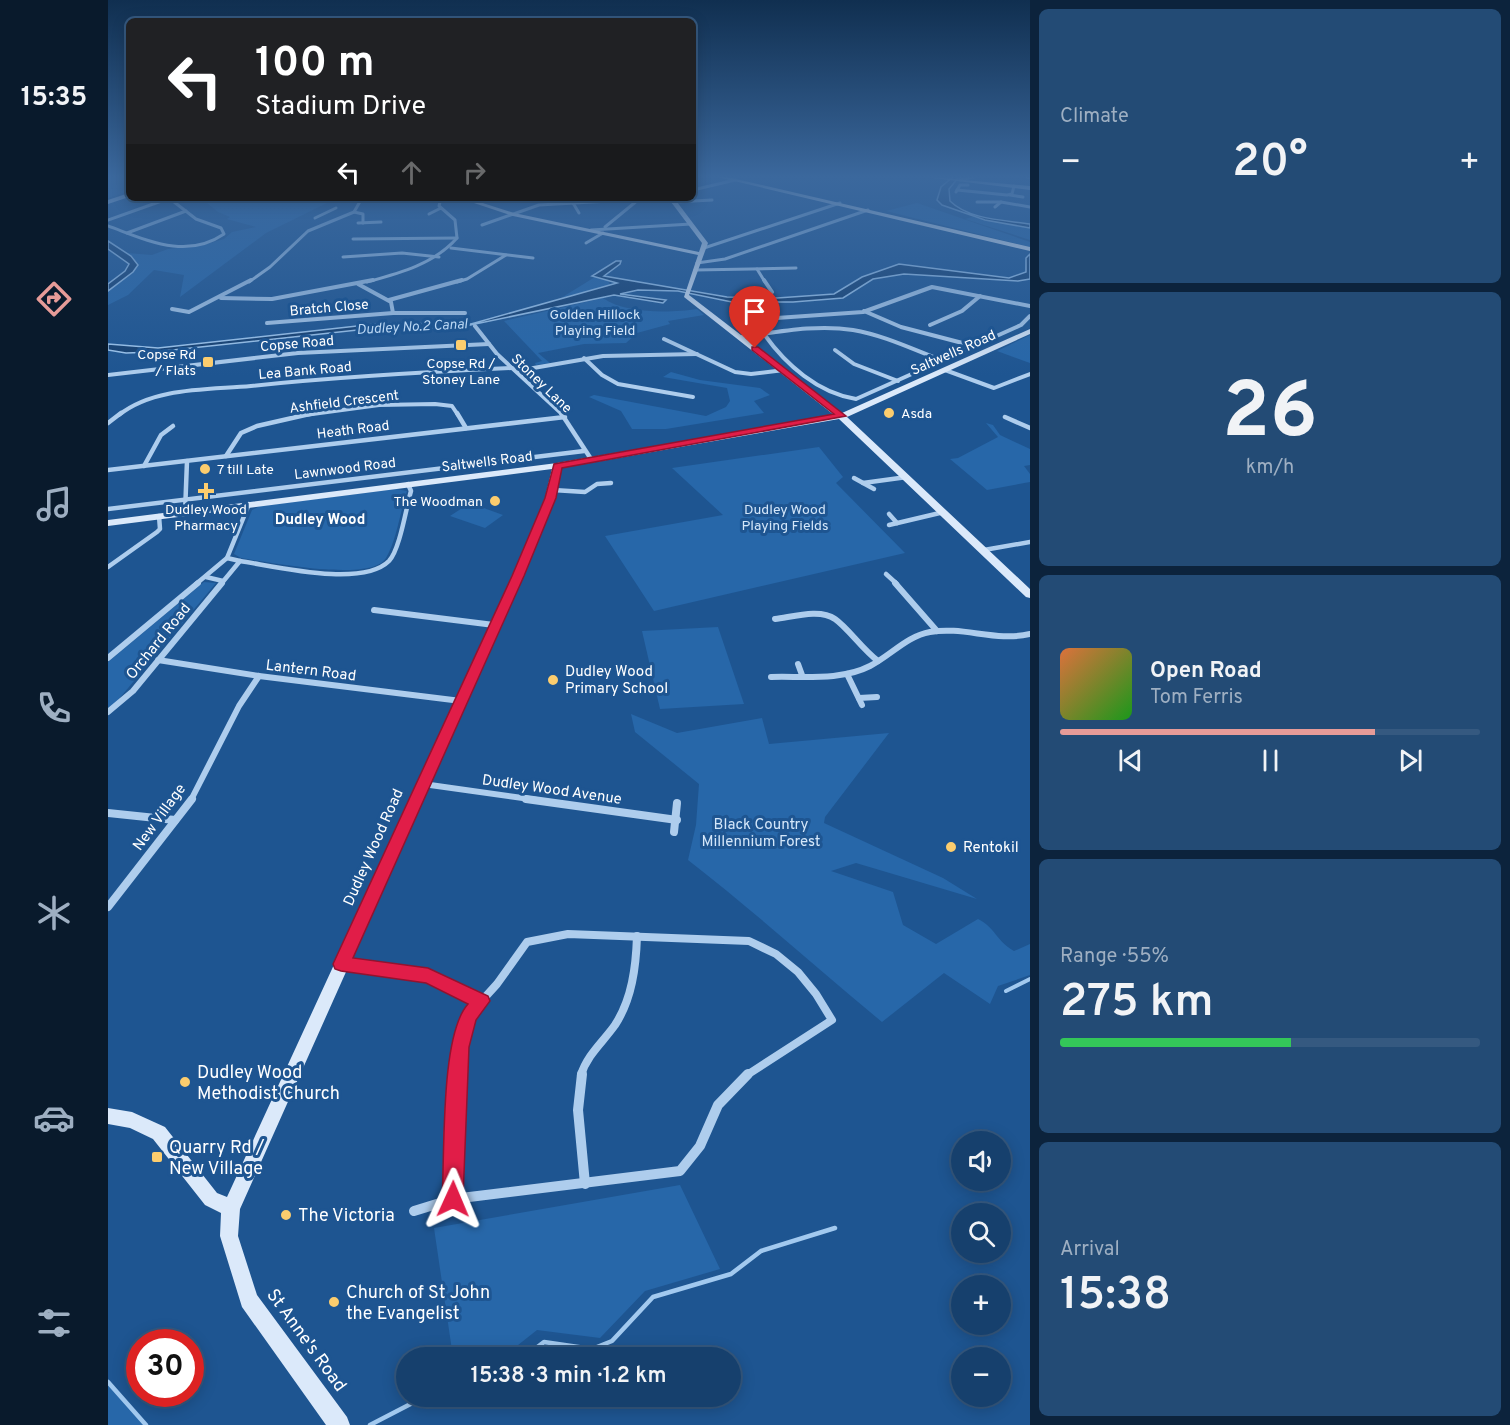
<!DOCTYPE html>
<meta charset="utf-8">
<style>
body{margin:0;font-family:Overpass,sans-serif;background:#234b75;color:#f1f3f6;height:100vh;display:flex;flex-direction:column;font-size:22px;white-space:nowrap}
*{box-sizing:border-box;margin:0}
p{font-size:20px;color:#9eafc2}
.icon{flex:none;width:33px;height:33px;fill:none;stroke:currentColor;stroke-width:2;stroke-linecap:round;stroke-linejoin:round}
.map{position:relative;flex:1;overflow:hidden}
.side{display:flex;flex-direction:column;gap:9px;padding:9px;background:#0c233c;width:480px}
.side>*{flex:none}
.hud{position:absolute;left:18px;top:18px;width:570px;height:183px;border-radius:9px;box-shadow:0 3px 15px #0003,0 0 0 2px #355980;background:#202124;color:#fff;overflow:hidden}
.controls{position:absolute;left:843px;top:1131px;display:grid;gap:12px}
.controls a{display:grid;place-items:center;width:60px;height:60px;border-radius:50%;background:#16406d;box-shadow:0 3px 15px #0003,0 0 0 2px #355980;font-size:30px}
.speed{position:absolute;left:18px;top:1329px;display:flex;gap:12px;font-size:30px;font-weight:700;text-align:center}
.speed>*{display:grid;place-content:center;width:78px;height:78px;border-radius:50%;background:#16406d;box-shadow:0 3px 15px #0003,0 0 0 2px #355980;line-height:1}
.speed .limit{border:9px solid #d22;background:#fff;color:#111}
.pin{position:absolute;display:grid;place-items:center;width:51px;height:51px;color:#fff;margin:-62px -26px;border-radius:50% 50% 50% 0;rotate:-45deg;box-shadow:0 0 6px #0007}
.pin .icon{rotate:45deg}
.me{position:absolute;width:66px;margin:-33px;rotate:1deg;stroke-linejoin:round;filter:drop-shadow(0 0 4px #0008)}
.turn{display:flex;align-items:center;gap:21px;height:126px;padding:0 30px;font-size:27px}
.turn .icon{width:78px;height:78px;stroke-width:2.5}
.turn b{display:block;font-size:42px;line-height:51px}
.lanes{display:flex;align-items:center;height:57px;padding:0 30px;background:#0003;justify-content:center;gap:30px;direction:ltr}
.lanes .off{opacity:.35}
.big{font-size:45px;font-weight:600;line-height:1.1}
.side .card{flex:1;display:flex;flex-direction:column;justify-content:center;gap:9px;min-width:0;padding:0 21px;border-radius:9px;background:#234b75}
.side .dial{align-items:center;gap:0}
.dial b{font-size:78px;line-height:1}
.song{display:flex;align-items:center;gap:18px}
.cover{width:72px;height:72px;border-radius:9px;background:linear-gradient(135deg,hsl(20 70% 55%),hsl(120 70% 35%))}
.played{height:6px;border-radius:3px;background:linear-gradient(90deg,#e69b98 75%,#355980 75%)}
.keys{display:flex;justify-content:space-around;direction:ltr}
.heat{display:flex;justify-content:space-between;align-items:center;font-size:33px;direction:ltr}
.charge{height:9px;border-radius:4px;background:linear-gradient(90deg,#34c759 55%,#355980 0)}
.trip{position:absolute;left:288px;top:1347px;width:345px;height:60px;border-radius:30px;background:#16406d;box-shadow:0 3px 15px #0003,0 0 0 2px #355980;font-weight:600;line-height:60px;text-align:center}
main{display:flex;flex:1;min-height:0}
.dock{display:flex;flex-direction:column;width:108px;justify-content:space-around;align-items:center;background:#091a2c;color:#9eafc2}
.dock .icon{width:42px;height:42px}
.dock .active{color:#e69b98}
.dock b{font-size:27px;color:#f1f3f6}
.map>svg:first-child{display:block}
</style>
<main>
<nav class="dock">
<b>15:35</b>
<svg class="icon active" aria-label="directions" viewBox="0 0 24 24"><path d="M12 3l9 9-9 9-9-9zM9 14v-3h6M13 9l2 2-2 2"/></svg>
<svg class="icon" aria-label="music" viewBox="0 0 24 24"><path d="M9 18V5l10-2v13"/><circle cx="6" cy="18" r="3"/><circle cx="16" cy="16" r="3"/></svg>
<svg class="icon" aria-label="phone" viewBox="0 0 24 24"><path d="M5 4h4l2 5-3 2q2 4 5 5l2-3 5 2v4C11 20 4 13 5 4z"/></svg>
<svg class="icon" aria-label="climate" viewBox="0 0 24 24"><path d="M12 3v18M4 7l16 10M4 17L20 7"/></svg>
<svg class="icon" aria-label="car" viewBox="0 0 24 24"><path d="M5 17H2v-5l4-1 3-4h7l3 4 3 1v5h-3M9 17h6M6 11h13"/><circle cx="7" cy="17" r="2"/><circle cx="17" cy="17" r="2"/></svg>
<svg class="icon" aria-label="filters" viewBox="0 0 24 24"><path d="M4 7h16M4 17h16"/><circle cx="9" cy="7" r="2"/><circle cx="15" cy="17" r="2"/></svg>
</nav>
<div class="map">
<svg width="922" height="1425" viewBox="0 0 922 1425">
<rect width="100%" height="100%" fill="#1e5591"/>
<!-- green -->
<g fill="#2767a9">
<path d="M 0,177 L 21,177 L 21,191 L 0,198 Z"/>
<path d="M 93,198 L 218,198 L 221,202 L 158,233 L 72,297 L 76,275 L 46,270 L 20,295 L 0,305 L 0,291 L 29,267 L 26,259 L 19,253 L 44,255 L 60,249 L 95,245 L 116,239 L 124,232 L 148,227 L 119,219 L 122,217 L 110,212 Z"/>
<path d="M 809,203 L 922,242 L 922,247 L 778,211 Z"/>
<path d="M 864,217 L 922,228 L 922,240 L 857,219 Z"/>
<path d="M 487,277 L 500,281 L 502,285 L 453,298 Z"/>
<path d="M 495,298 C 517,314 563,313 589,309 L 596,315 L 560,321 L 562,324 L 529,333 L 518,343 L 476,344 L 430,353 L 442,363 L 428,365 L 427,363 L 434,361 L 396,321 Z"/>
<path d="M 922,335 L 922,363 L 889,351 Z"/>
<path d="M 563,372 L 592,380 L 652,388 L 662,395 L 646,401 L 656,413 L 558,429 L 524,429 L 513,411 L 481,397 L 486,395 L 598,416 L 618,407 L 622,401 L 619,388 L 555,377 Z"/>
<path d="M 878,423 L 885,425 L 892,435 L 922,449 L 922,465 L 916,466 L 922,474 L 922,482 L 879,490 L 842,459 L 850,458 L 890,437 Z"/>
<path d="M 711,447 L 735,477 L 728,483 L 797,553 L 546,611 L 497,536 L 615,515 L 564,468 Z"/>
<path d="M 288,489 L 299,491 C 292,512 289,539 278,558 C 263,583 160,562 133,558 L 126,554 L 144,510 L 152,506 Z"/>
<path d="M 362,503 L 395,515 L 377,528 L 342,516 Z"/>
<path d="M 96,582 L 108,583 L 5,706 L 0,709 L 0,662 Z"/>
<path d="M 610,627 L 636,704 L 552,709 L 534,631 Z"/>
<path d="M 523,714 L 569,733 L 654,718 L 661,744 L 781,733 L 717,817 L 716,823 L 835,878 L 869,899 L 748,863 L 723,871 L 785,892 L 795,925 L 828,944 L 870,919 C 888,928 888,941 906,951 L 922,944 L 922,975 L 890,986 L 882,1004 L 836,973 L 774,1022 C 709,968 647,912 580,860 L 588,825 L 591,784 L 527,732 Z"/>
<path d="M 572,1185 L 612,1269 L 537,1291 L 492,1338 L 429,1330 L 395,1357 L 345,1357 L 326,1228 Z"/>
<path d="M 0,1380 L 39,1425 L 0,1425 Z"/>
</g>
<!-- water -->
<g fill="#153f6f" stroke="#a2c9ef" stroke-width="1.5">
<path d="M 845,177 L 856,177 L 850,178 L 841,189 L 842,201 C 861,220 897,220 922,224 L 922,228 L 877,220 L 834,205 L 829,200 L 833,187 Z"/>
<path d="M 0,241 L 23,256 L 30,265 L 25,272 L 0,291 L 0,284 L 17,271 L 21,264 L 0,249 Z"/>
<path d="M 922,254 L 922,279 L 910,281 L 796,274 L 765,279 L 735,298 L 685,302 L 624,302 L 570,291 L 530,290 L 512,294 L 558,300 L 555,303 L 506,295 L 348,328 L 268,328 L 46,352 L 18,353 L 0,350 L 0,344 L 50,348 L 276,323 L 363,324 L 509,283 L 484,276 L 508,261 L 513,261 L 512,264 L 496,276 L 619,297 L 669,298 L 726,294 L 754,277 L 791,264 L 901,278 L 918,272 L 918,258 Z"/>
</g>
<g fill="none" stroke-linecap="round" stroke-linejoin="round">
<!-- stream-far1 -->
<path stroke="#a2c9ef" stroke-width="4" d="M 898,991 L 922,979"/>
<!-- stream -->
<g stroke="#a2c9ef" stroke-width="4.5">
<path d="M 415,1358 L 436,1342 L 484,1349 L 504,1341 L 545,1297 L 623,1274 L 653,1251 L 727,1228"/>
<path d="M 0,1382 L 38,1425"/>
<path d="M 262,1425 L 318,1396"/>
</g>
<!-- street-far5 -->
<g stroke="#aecded" stroke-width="3">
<path d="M 919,177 L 922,178"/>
<path d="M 852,180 L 865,177"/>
<path d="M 589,189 L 627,180"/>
<path d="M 849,190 L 899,195 L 904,194 L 906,186"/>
<path d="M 848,192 L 852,185 L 860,185"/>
<path d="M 902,195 L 915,197"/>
<path d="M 567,202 L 604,200"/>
<path d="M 869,202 L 893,202"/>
<path d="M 465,203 L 471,213"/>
<path d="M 887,207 L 893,202 L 922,207"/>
<path d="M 246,212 L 255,214 L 255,223"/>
<path d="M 321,214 L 333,208"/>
<path d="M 207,218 L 228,208"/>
<path d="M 0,220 L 62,198"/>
<path d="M 250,223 L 273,222"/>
<path d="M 374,225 L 431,205 L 555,198"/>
<path d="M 0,226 C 39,240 78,260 116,234 L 113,228 L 88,219 L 61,198"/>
<path d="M 497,227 L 530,200"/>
<path d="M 483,230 L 583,224"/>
<path d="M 19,233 L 78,211"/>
<path d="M 245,239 L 349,238"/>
<path d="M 478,243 L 495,233"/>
<path d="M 343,248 L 425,258"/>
<path d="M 596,248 L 732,203"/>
<path d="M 235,257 L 294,253 L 331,257"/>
<path d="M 589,263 L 617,259 L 760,210"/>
<path d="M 649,269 L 657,282"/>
<path d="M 587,270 L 688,268"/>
<path d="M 141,282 L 162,267 L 200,231 L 246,212 L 254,198"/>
<path d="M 259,282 C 292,273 326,264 349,238 L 347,220 L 331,206 L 333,198"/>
<path d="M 349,282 L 359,279 L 398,255"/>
</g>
<!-- street-far4 -->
<g stroke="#aecded" stroke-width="4">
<path d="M 656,280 L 664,292"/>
<path d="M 250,284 L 283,302 L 285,313"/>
<path d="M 113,298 L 164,299 L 265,280"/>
<path d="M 281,300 L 354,280"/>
<path d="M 64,309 L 81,312 L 143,280"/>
<path d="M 756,311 L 793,327 L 866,346"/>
<path d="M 653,319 L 755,312 L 824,287 L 922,306"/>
<path d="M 159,323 L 285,313 L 357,313"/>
<path d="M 822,325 L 854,311 L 872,296"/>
<path d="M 367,326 L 389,354 L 455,415"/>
<path d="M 656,334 C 678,365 710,393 748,399 L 913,325 L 922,316"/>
<path d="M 633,337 C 670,332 708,324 745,330 C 775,335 804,349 833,360"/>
<path d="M 556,339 L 627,372 L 643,374 L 676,370"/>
<path d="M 727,350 L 746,364 L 790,381"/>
<path d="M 476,358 L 494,375 L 510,384 L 585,397"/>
<path d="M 837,370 L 886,388 L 922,374"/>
<path d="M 408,371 L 495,356 L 589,354"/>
<path d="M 0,375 L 190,353 L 381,344"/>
<path d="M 11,415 C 46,387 100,390 143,386 C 230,377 317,372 404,368"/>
<path d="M 197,415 L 271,405 L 327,404 L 344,406 L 350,415"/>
</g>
<!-- street-far3 -->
<g stroke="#aecded" stroke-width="4.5">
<path d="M 349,413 L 358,428"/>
<path d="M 453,413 L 483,459"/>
<path d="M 897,417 L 922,428"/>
<path d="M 0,423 L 13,413"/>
<path d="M 118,456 L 133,433 L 149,426 L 206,413"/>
<path d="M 36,466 L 53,435 L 65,426"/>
<path d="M 0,470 L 457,417"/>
<path d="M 746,478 L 766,489"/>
<path d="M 755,483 L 799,477"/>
<path d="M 445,490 L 477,492 L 489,484 L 503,483"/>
<path d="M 0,509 L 476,451"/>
<path d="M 77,513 L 79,461"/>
<path d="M 781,514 L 789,523"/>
<path d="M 781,525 L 836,512"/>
<path d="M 876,550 L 922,542"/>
<path d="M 132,561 C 166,566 254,588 281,561 C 292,549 298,508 303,491 L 300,484"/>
<path d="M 0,567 L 49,532 L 52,529 L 51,516"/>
<path d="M 778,574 L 789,584"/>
<path d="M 98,577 L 115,581"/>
<path d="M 88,584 L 119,558 L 141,504"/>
<path d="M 113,584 L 132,561 L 119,558"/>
</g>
<!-- street-far2 -->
<g stroke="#aecded" stroke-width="6">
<path d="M 787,583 L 829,631"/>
<path d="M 266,610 L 386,625"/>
<path d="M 667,619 C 684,617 712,608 727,619 C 740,628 754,649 770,661"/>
<path d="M 0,658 L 90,583"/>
<path d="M 50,660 L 151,676 L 353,701"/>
<path d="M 690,664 L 694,675"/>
<path d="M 739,674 L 754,705"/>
<path d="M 663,677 C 695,676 733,681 762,666 C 782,656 799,636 822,632 C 855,626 888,642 922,634"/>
<path d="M 751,698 L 769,697"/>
<path d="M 0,712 L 25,691 L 114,583"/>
<path d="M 315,784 L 429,800"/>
<path d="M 83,800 L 131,706 L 151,676"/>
</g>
<!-- street-far1 -->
<g stroke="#aecded" stroke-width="8">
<path d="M 418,799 L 569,820"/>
<path d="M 0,813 L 67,820"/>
<path d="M 566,832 L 569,803"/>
<path d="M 0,907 L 84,799"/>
<path d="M 234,964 L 320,976 L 373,1001"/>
<path d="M 350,1075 L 351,1047 L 360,1016 L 389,984 L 419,942 L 460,934 L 641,941 L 668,954 L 690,972 L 708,994 L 724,1020 L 639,1075"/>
<path d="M 473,1075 C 479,1055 495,1042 507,1025 C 524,999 528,967 529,936"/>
</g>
<!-- street -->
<g stroke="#aecded" stroke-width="10">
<path d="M 350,1074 L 345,1199 L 572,1171 L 592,1146 L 610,1105 L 640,1074"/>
<path d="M 474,1074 L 470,1110 L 477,1184"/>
<path d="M 306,1211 L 345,1199"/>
</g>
<!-- secondary -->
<g fill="#dbe9fa" fill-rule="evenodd">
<path d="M 823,177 L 922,186 L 922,190 L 825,178 Z"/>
<path d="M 21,193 L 21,197 L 0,204 L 0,200 Z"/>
<path d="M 351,198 L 359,198 L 406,213 L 591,252 L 594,243 L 560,198 L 566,198 L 600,243 L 581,295 L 734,413 L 922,329 L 922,334 L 739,417 L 922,589 L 922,598 L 918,597 L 731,419 L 453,468 L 447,498 L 415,576 L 132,1209 L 130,1236 L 149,1295 L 239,1417 L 242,1425 L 218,1425 L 134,1307 L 112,1236 L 113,1213 L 97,1205 L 45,1139 L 22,1128 L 0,1124 L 0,1108 L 24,1112 L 57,1127 L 109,1193 L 119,1197 L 405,576 L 437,498 L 444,469 L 0,526 L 0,520 L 449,463 L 726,415 L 576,297 L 590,255 L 405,216 Z"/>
</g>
<!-- primary -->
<path fill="#f5f9ff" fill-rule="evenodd" d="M 609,177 L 619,177 L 922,247 L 922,251 Z"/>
</g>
<!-- sky -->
<linearGradient id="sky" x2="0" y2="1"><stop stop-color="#102f50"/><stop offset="0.47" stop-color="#3b689d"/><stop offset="1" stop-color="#3b689d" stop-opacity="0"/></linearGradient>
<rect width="922" height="376" fill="url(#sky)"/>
<!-- route -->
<path fill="#e11d48" stroke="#92132f" stroke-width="1.5" d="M 644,347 L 650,347 L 738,416 L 454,468 L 448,498 L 416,576 L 245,958 L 320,968 L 380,996 L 382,1001 L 368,1020 L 361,1047 L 355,1199 L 352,1206 L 345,1210 L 337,1206 L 334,1199 C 337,1154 332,1035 360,1004 L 318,983 L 233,971 L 227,969 L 225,964 L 404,576 L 437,498 L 446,464 L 726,414 L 644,350 Z"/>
<!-- markers -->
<g fill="#fccd6e" stroke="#1e5591" stroke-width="2">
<rect x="347" y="339" width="12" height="12" rx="3"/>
<rect x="94" y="356" width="12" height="12" rx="3"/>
<circle cx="781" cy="413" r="6"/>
<circle cx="97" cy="469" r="6"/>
<path d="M95 482h6v6h6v6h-6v6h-6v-6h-6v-6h6z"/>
<circle cx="387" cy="501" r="6"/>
<circle cx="445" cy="680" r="6"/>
<circle cx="843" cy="847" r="6"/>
<circle cx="77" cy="1082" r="6"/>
<rect x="43" y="1151" width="12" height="12" rx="3"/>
<circle cx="178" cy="1215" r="6"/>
<circle cx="226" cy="1302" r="6"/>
</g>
<g text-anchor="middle" stroke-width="6" stroke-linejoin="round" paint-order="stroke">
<!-- far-street labels -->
<g font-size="14" fill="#fff" stroke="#1e5591">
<text transform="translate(221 307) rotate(-5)" y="5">Bratch Close</text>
<text transform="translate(189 343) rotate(-5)" y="5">Copse Road</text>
<text transform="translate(845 352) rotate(-24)" y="5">Saltwells Road</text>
<text transform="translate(197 370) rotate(-5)" y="5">Lea Bank Road</text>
<text transform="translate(434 383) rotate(44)" y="5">Stoney Lane</text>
<text transform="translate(236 401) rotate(-7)" y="5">Ashfield Crescent</text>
<text transform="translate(245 429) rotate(-7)" y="5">Heath Road</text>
<text transform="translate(379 461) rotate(-7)" y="5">Saltwells Road</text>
<text transform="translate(237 468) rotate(-7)" y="5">Lawnwood Road</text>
</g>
<!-- far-park labels -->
<g font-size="14" fill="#d4e7fa" stroke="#1e5591">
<text x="487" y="319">Golden Hillock<tspan x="487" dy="16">Playing Field</tspan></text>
<text x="677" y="514">Dudley Wood<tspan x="677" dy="16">Playing Fields</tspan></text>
</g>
<!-- far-water labels -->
<g font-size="14" font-style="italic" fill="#bad7f4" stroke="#1e5591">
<text transform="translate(304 326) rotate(-3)" y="5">Dudley No.2 Canal</text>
</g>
<!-- far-poi labels -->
<g font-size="14" fill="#fff" stroke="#1e5591" text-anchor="end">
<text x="88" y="359">Copse Rd<tspan x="88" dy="16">/ Flats</tspan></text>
<text x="353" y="368" text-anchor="middle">Copse Rd /<tspan x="353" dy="16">Stoney Lane</tspan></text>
<text x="793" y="418" text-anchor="start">Asda</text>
<text x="109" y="474" text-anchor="start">7 till Late</text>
<text x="375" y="506">The Woodman</text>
<text x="98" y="514" text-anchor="middle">Dudley Wood<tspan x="98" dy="16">Pharmacy</tspan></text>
</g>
<!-- far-quarter labels -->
<g font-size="15" font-weight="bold" fill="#fff" stroke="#1e5591">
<text x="212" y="524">Dudley Wood</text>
</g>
<!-- street labels -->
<g font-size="15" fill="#fff" stroke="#1e5591">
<text transform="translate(50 641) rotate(-51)" y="5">Orchard Road</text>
<text transform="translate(203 670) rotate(7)" y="5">Lantern Road</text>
<text transform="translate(444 789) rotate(8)" y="5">Dudley Wood Avenue</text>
<text transform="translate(51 817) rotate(-54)" y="5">New Village</text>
<text transform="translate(265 847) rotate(-66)" y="5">Dudley Wood Road</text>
</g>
<!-- poi labels -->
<g font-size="15" fill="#fff" stroke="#1e5591" text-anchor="start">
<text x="457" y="676">Dudley Wood<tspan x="457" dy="17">Primary School</tspan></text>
<text x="855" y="852">Rentokil</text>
</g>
<!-- park labels -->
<g font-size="15" fill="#d4e7fa" stroke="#1e5591">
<text x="653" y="829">Black Country<tspan x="653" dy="17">Millennium Forest</tspan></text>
</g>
<!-- near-poi labels -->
<g font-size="18" fill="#fff" stroke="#1e5591" text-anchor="start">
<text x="89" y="1078">Dudley Wood<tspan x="89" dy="21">Methodist Church</tspan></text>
<text x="61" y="1153">Quarry Rd /<tspan x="61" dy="21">New Village</tspan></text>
<text x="190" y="1221">The Victoria</text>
<text x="238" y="1298">Church of St John<tspan x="238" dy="21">the Evangelist</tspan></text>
</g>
<!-- near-street labels -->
<g font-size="18" fill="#fff" stroke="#1e5591">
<text transform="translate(199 1340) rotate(54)" y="6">St Anne's Road</text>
</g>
</g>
</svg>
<div class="controls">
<a><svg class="icon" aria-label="sound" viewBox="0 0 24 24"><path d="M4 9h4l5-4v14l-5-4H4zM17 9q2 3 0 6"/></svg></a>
<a><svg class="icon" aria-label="search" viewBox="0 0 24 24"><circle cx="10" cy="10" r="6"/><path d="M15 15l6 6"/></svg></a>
<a>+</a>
<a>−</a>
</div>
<div class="speed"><div class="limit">30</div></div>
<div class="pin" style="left:647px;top:348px;background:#d93025"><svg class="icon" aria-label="arrive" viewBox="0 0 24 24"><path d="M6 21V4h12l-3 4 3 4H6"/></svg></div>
<svg class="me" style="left:345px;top:1199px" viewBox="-20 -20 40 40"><path d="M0-17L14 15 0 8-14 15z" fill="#e11d48" stroke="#fff" stroke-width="4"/></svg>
<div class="trip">15:38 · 3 min · 1.2 km</div>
<div class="hud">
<div class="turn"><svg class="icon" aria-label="left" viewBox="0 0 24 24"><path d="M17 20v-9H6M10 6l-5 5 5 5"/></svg><div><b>100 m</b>Stadium Drive</div></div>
<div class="lanes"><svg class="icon" aria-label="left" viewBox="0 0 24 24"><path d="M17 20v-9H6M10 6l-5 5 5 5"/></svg><svg class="icon off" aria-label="ahead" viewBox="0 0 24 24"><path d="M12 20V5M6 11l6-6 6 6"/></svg><svg class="icon off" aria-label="right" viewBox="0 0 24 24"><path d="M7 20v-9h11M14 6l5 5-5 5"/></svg></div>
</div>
</div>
<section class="side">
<div class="card"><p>Climate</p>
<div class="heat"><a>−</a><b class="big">20°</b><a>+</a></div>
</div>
<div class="card dial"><b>26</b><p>km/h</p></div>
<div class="card">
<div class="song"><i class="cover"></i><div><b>Open Road</b><p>Tom Ferris</p></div></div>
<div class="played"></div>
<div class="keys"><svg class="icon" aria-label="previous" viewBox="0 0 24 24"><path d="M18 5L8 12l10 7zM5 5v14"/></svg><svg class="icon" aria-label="pause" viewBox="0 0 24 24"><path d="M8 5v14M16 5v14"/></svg><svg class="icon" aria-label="next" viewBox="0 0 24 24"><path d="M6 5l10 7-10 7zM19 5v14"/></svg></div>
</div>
<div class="card"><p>Range · 55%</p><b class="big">275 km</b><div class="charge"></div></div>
<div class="card"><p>Arrival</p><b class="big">15:38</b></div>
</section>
</main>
